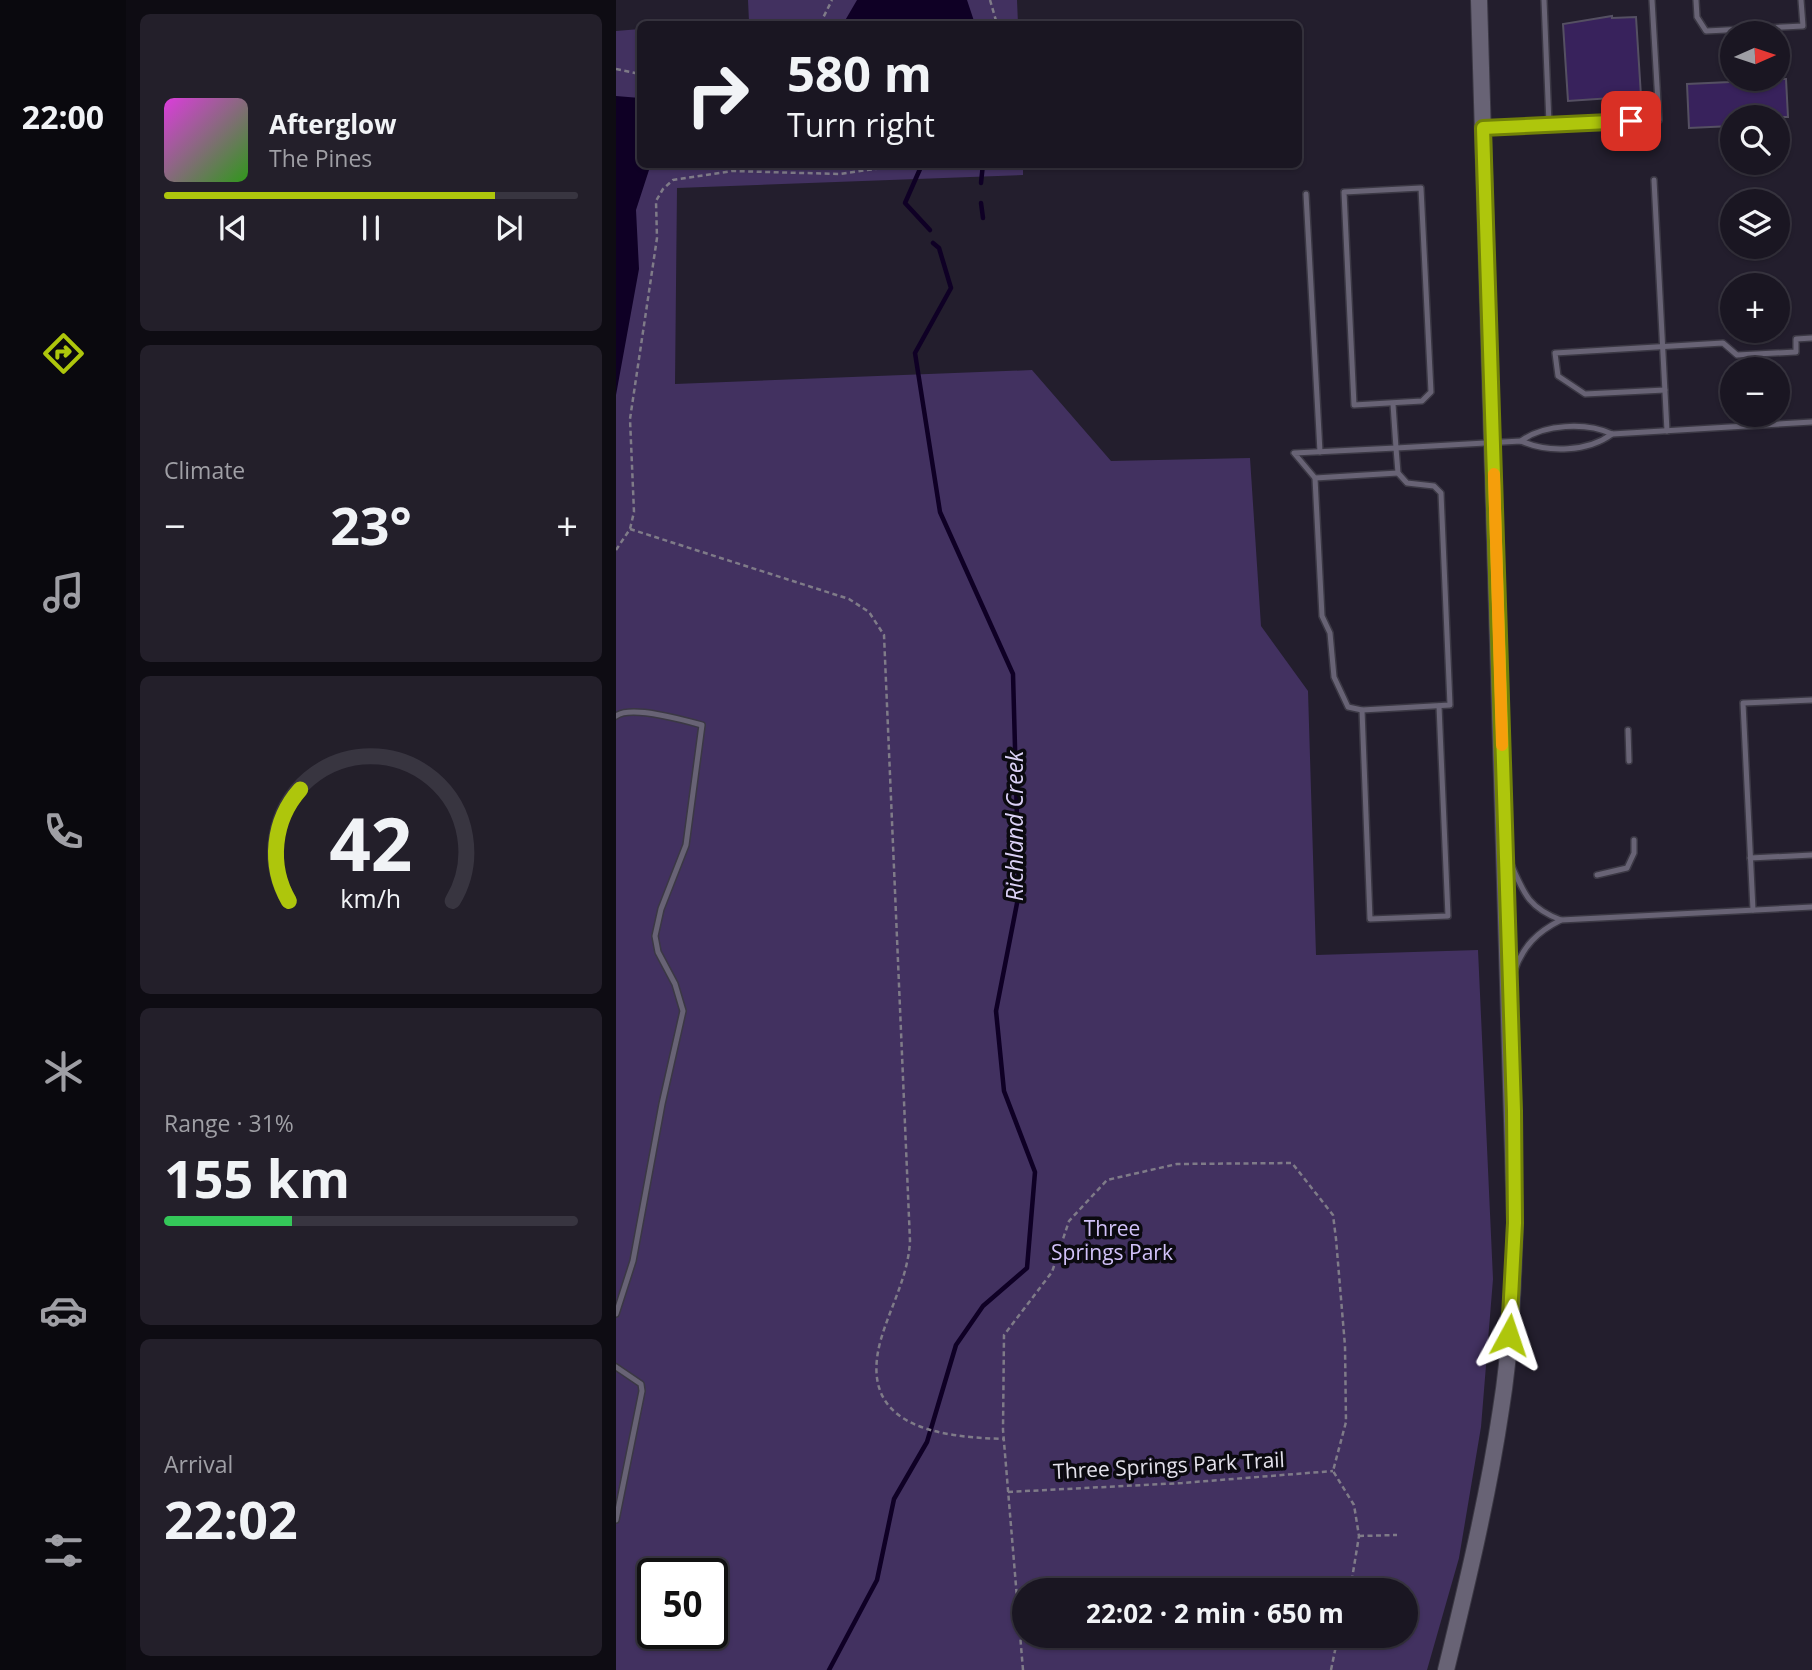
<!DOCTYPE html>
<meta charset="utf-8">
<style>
body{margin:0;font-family:"Open Sans",sans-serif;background:#231f2a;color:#f1f3f6;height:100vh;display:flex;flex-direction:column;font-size:26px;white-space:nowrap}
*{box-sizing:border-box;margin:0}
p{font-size:23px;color:#9f9fa5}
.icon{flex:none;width:38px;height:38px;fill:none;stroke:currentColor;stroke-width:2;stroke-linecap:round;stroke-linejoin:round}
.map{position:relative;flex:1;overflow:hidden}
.side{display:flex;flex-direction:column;gap:14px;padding:14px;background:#0e0c13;width:490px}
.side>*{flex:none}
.top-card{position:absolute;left:21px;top:21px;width:665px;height:147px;border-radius:10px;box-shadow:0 2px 5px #0004,0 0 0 2px #383540;background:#1a1622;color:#f1f3f6;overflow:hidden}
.needle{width:46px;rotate:87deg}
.fabs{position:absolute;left:1104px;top:21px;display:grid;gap:14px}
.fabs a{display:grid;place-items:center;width:70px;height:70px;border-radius:50%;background:#1a1622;box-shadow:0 2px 5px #0004,0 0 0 2px #383540;font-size:35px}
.speed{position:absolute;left:21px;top:1558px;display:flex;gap:14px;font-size:35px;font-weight:700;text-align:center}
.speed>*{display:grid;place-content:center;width:91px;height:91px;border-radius:50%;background:#1a1622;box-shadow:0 2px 5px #0004,0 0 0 2px #383540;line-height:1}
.speed .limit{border:4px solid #111;border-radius:10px;background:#fff;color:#111}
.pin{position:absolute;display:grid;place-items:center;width:60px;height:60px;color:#fff;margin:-30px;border-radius:14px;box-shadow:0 4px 10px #0006}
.me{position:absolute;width:77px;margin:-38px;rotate:5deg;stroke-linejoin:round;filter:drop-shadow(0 0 5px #0008)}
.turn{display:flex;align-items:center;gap:24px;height:147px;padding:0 35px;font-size:32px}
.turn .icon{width:91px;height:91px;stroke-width:2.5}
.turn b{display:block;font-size:49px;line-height:60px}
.big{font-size:52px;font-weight:700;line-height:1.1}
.side .card{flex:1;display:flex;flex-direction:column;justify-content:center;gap:10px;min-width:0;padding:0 24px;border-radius:10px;background:#231f2a}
.side .dial{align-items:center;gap:0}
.dial svg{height:182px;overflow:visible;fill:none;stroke:#383540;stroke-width:7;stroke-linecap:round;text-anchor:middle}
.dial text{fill:#f1f3f6;stroke:none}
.song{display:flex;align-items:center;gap:21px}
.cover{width:84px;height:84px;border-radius:10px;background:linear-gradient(135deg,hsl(300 70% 55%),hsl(110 70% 35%))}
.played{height:7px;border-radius:4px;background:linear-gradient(90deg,#aec60c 80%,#383540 80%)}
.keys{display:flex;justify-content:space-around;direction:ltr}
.heat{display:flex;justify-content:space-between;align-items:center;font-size:38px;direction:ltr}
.charge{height:10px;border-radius:5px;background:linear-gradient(90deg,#34c759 31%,#383540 0)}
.trip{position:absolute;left:396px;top:1578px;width:406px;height:70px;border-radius:35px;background:#1a1622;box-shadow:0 2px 5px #0004,0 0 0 2px #383540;font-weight:700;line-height:70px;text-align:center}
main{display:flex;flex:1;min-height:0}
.menu{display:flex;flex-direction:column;width:126px;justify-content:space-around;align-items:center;background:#0a090e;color:#9f9fa5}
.menu .icon{width:49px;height:49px}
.menu .active{color:#aec60c}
.menu b{font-size:32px;color:#f1f3f6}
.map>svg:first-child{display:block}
</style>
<main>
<nav class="menu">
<b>22:00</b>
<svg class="icon active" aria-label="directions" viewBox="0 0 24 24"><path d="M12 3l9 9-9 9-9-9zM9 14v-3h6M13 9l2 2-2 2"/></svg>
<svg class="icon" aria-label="music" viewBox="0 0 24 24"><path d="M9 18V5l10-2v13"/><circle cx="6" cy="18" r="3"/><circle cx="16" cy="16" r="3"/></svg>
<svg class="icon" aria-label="phone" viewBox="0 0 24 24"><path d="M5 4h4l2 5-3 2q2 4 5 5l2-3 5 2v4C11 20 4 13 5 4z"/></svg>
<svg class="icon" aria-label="climate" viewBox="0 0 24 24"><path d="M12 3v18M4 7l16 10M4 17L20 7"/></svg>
<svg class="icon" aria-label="car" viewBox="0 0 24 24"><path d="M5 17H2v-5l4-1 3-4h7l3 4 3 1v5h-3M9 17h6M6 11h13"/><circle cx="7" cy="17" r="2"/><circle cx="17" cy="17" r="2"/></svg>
<svg class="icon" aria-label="filters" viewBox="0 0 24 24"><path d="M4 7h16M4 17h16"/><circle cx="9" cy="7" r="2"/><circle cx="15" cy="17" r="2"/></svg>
</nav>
<section class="side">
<div class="card">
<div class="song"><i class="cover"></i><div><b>Afterglow</b><p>The Pines</p></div></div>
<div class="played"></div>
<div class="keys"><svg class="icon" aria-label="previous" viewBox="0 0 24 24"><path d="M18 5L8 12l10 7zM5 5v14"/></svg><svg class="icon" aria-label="pause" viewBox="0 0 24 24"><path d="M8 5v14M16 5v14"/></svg><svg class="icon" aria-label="next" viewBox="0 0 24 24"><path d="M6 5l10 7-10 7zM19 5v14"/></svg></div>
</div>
<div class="card"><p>Climate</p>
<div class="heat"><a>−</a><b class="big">23°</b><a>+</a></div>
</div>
<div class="card dial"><svg viewBox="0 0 100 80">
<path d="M14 69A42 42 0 1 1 86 69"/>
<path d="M14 69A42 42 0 0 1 19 20" stroke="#aec60c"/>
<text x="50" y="56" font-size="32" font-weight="700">42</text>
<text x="50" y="72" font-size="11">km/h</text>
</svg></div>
<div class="card"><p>Range · 31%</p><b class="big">155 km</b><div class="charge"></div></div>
<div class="card"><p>Arrival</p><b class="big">22:02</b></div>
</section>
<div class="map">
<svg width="1196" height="1670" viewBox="0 0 1196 1670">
<rect width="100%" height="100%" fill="#231e2d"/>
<!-- green -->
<g fill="#423160" fill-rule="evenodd">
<path d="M 132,0 L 401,0 L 402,24 L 95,24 L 133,22 Z"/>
<path d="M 24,29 L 24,164 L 407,165 L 407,175 L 61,188 L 59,384 L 416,370 L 495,461 L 634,458 L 645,626 L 692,691 L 700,955 L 862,950 L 877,1279 L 865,1427 L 843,1558 L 811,1670 L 0,1670 L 0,31 ZM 37,1573 L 96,1573 L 96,1633 L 37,1633 ZM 408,1591 L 789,1591 L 789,1636 L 408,1636 Z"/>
</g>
<!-- water -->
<g fill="#0f0025">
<path d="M 241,0 L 351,0 L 359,24 L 227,24 Z"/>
<path d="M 0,96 L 24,98 L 24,164 L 51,165 L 33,170 L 20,210 L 23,269 L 0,395 Z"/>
</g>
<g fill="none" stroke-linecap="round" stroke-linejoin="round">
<!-- stream -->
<g stroke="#0f0025" stroke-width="4.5">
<path d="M 304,169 L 289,203 L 314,230"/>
<path d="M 365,183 L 367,164"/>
<path d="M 365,203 L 367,218"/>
<path d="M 213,1670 L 261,1580 L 278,1499 L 311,1442 L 340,1345 L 367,1306 L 411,1268 L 419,1172 L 388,1091 L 380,1011 L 403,893 L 397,674 L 324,512 L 299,353 L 335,288 L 323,248 L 317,243"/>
</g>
</g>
<!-- building -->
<g fill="#38225c" stroke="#555062" stroke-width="2">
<path d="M 996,16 L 996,18 L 1020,17 L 1025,96 L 952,101 L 947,24 Z"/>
<path d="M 1114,79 L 1170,79 L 1172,117 L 1116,117 L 1116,126 L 1073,128 L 1071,84 L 1114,82 Z"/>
</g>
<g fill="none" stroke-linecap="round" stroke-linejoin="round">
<defs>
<g id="service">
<path d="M 928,0 L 933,124"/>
<path d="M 1080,0 L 1081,17 L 1090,31 L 1187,26 L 1185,0"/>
<path d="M 869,128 L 1043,120 L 1036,0"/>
<path d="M 1038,180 L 1051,431"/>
<path d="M 805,188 L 815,392 L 806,401 L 738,405 L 728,192 Z"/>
<path d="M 690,194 L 704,452"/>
<path d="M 1049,390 L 969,394 L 942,376 L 939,353 L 1107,343 L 1121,355 L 1180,352 L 1180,339 L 1196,338"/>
<path d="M 777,404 L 780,448 L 905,441 C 932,453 972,452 996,434"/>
<path d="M 905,441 C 928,424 970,422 996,434 L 1196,422"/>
<path d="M 780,448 L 782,473 L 791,483 L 818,486 L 825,493 L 834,705 L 746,710 L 732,707 L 718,677 L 714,633 L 706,616 L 699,478 L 678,453 Z"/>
<path d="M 699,478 L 782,473"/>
<path d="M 746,710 L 754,919 L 832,916 L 823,706"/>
<path d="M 0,716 C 15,705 68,720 86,725 L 70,845 L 45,909 L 39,936 L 42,952 L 59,984 L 67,1011 L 46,1104 L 17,1261 L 0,1314"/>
<path d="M 1012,730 L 1013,761"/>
<path d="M 1134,858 L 1196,855"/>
<path d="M 895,864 C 908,894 913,908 945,920 L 1196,907"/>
<path d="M 981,875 L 1011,868 L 1018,853 L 1018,840"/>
<path d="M 1137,910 L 1127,703 L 1196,700"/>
<path d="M 898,972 C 907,946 921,932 945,920"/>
<path d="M 0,1367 L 25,1384 L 26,1391 L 0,1520"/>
</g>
<path id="secondary" d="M 830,1670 C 851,1584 872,1497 885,1409 C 895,1348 897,1285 899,1223 L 863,0"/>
</defs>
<!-- service casing -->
<use href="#service" stroke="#3b3844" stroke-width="8"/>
<!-- secondary casing -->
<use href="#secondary" stroke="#3b3844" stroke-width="18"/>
<!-- path -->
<g stroke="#7f7b88" stroke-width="2.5" stroke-dasharray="5 3.5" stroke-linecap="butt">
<path d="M 374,0 L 381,24"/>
<path d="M 204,24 L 216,0"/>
<path d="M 0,69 L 24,74"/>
<path d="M 302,164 L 331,164"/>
<path d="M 14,529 L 233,599 L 253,612 L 268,635 L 294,1241 C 292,1277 275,1305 265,1339 C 240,1427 322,1437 388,1439"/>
<path d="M 0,550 L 14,529 L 18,512 L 14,419 L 41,238 L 40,201 L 47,189 L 57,180 L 116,171 L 223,174 L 295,164"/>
<path d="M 392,1492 L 566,1483 L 717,1471"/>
<path d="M 743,1536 L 781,1535"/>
<path d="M 407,1670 L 387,1430 L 388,1335 L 436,1272 L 453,1221 L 491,1180 L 561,1164 L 676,1163 L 717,1215 L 720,1239 L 729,1346 L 730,1422 L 717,1471 L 738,1505 L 743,1536 L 734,1591"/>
<path d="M 715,1670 L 722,1636"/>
</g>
<!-- service -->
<use href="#service" stroke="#686375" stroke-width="5"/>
<!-- secondary -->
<use href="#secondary" stroke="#686375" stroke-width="16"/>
</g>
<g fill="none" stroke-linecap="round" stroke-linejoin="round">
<defs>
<path id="route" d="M 893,1335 L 899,1223 L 898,1111 L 867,128 L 1015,121"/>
</defs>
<!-- route casing -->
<use href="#route" stroke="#718108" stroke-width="18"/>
<!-- route -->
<use href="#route" stroke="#aec60c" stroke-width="12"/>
<!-- slow -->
<path stroke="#f59e0b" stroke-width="12" d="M 878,474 L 886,745"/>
</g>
<g text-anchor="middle" stroke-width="7" stroke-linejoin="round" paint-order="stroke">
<!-- park labels -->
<g font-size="21" fill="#d2c2f9" stroke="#0b0a10">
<text x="496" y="1236">Three<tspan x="496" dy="24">Springs Park</tspan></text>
</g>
<!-- street labels -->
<g font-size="21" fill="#e3e1eb" stroke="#0b0a10">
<text transform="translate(553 1466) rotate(-3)" y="7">Three Springs Park Trail</text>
</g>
<!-- water labels -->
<g font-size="23" font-style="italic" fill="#dcd2f7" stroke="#0b0a10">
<text transform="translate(399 826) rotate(-90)" y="8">Richland Creek</text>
</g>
</g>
</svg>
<div class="fabs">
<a><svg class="needle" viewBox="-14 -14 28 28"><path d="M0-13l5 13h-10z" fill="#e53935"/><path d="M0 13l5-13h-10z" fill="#9f9fa5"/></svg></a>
<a><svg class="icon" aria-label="search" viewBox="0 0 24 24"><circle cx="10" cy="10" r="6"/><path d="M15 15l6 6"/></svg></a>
<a><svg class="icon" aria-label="layers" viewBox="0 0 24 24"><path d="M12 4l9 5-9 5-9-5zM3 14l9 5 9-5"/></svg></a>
<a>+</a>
<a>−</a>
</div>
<div class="speed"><div class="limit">50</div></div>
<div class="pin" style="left:1015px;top:121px;background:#d93025"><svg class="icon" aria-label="arrive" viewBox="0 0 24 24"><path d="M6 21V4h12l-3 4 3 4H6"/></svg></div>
<svg class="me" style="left:893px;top:1335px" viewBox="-20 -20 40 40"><path d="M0-17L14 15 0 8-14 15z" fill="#aec60c" stroke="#fff" stroke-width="4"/></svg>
<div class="trip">22:02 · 2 min · 650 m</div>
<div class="top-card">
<div class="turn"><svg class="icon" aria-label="right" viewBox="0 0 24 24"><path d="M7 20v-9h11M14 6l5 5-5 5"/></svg><div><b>580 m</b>Turn right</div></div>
</div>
</div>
</main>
